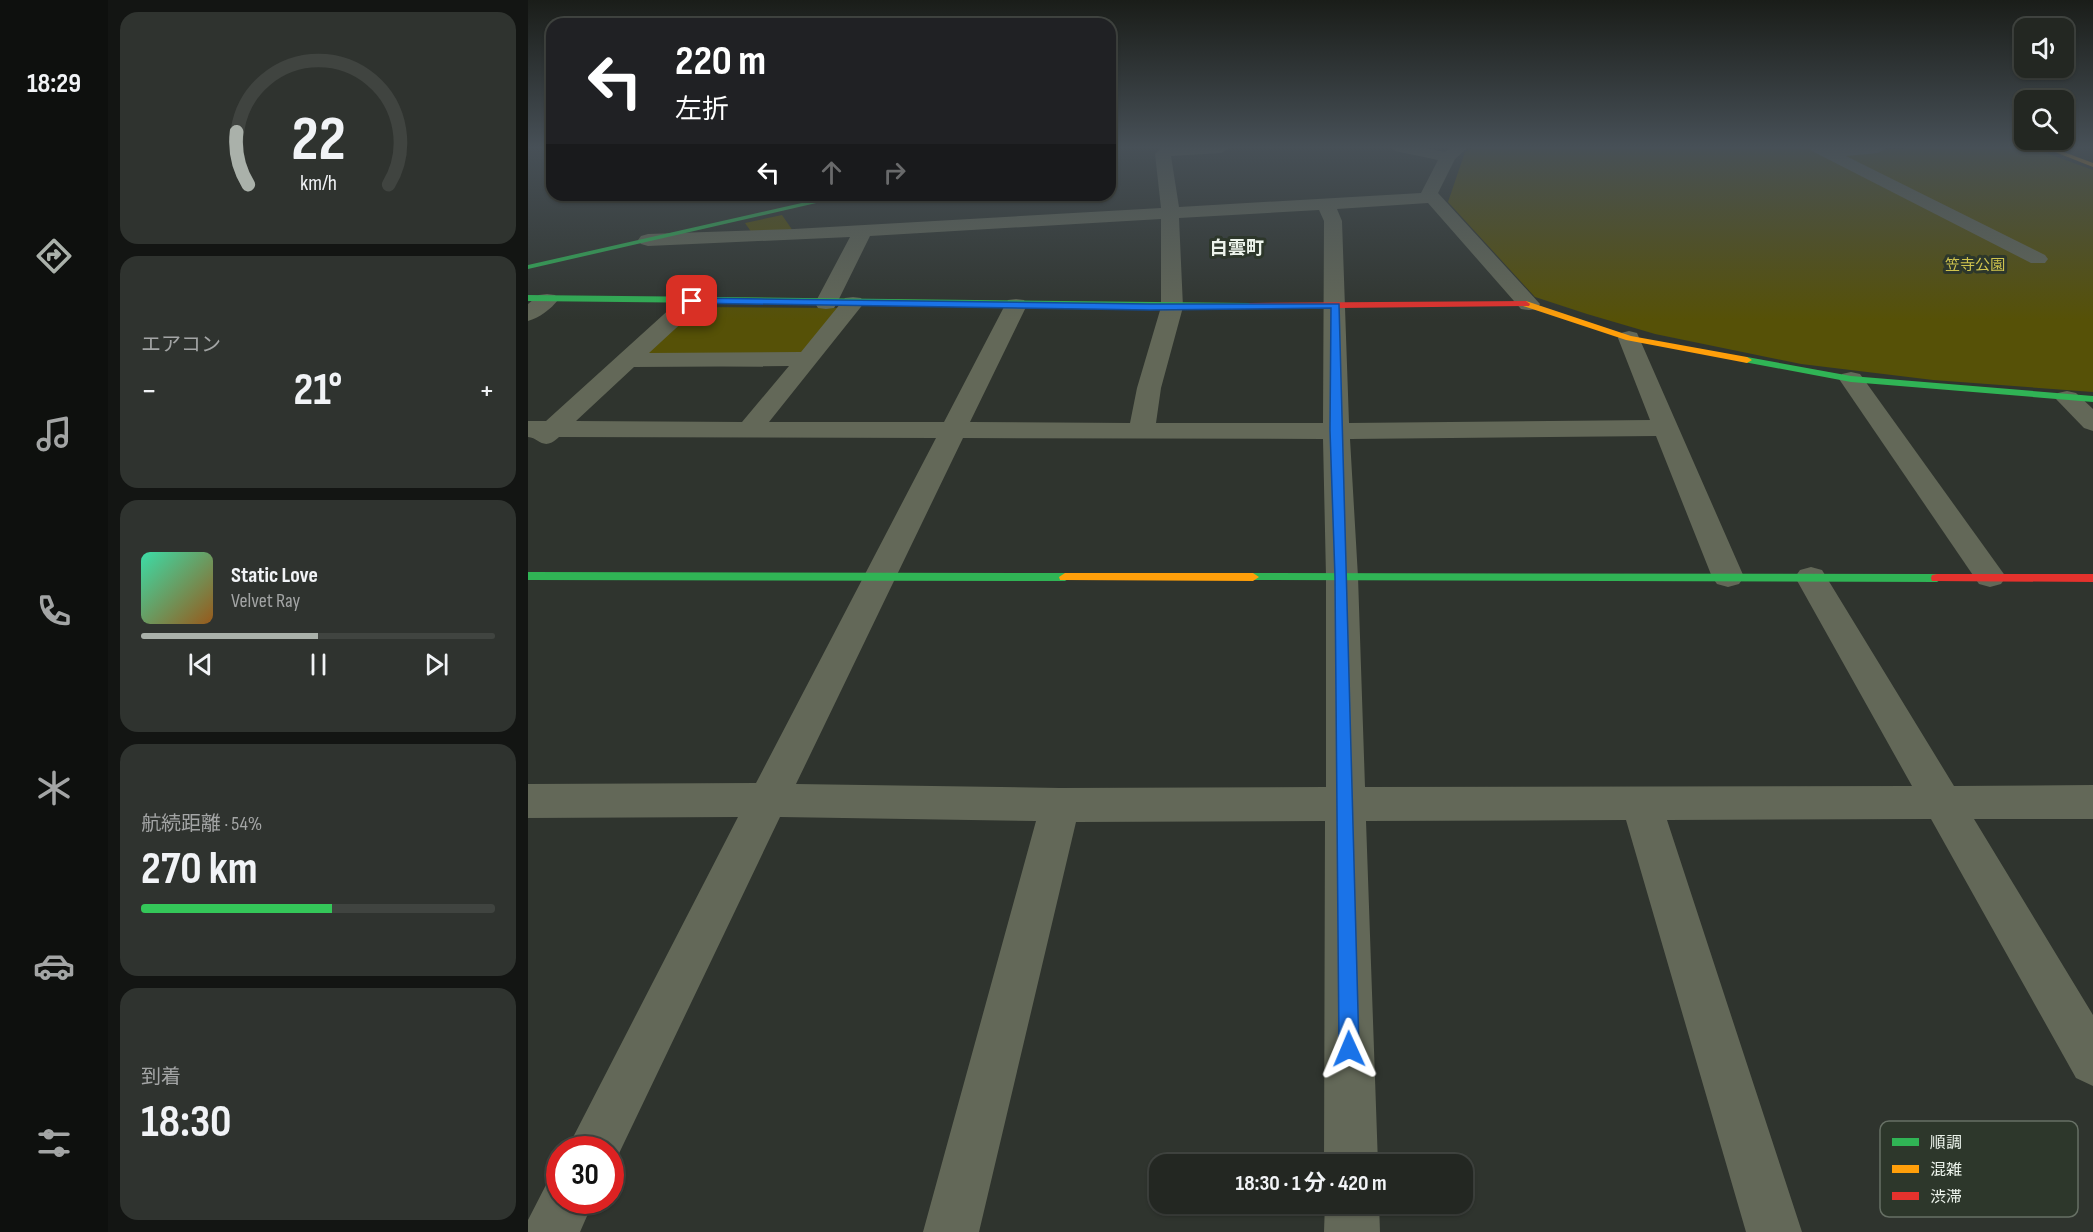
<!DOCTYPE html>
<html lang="ja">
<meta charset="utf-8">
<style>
body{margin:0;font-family:"Sofia Sans Condensed","Noto Sans JP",sans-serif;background:#2f332f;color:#f1f3f6;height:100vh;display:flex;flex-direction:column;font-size:22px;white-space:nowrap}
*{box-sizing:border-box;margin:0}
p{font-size:20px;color:#a3a5a5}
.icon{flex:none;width:33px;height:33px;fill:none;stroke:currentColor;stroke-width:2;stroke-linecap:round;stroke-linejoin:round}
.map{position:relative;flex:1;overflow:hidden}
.side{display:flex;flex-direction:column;gap:12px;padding:12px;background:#131513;width:420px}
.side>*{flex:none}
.top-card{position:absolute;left:18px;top:18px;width:570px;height:183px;border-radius:18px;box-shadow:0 2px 4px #0004,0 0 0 2px #404440;background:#202124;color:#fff;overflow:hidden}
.fabs{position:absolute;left:1486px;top:18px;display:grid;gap:12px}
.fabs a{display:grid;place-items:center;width:60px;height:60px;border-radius:12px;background:#232722;box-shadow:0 2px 4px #0004,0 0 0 2px #404440;font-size:30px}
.speed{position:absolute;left:18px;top:1136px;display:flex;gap:12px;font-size:30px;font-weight:700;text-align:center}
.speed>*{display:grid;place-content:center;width:78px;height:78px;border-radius:50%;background:#232722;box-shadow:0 2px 4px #0004,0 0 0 2px #404440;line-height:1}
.speed .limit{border:9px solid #d22;background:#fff;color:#111}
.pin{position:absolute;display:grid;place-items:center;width:51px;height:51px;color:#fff;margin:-26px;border-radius:12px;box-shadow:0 3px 9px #0006}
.me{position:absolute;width:66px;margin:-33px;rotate:359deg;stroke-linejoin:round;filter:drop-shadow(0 0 4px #0008)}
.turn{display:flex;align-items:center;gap:21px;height:126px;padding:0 30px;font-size:27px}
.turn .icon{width:78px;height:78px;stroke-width:2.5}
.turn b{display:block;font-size:42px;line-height:51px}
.lanes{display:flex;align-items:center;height:57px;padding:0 30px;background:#0003;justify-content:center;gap:30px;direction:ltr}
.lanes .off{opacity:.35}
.big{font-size:45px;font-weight:700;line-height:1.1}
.side .widget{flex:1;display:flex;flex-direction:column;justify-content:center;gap:9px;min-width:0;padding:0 21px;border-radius:18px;background:#2f332f}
.side .dial{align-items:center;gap:0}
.dial svg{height:156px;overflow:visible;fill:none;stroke:#404440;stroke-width:7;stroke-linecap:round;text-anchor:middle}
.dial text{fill:#f1f3f6;stroke:none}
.song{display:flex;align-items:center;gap:18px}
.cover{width:72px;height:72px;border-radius:9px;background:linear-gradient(135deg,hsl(160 70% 55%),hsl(30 70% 35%))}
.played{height:6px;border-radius:3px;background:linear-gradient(90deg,#aab1aa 50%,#404440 50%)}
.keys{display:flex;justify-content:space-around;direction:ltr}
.heat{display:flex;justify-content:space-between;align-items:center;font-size:33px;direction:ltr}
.charge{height:9px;border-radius:4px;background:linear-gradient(90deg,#34c759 54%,#404440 0)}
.trip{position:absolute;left:621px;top:1154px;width:324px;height:60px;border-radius:18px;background:#232722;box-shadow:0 2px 4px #0004,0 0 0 2px #404440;font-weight:700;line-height:60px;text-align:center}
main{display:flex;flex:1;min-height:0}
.tab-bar{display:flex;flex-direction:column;width:108px;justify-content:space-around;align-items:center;background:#0e100e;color:#a3a5a5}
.tab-bar .icon{width:42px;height:42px}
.tab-bar .active{color:#aab1aa}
.tab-bar b{font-size:27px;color:#f1f3f6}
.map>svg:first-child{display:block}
</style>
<main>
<nav class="tab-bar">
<b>18:29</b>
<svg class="icon active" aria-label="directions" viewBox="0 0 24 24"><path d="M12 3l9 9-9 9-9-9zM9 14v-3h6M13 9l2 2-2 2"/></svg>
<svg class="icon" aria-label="music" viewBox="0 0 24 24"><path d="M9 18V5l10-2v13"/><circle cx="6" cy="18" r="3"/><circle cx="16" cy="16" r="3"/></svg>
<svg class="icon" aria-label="phone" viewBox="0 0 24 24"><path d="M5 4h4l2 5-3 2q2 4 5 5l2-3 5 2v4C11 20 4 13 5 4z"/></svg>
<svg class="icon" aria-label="climate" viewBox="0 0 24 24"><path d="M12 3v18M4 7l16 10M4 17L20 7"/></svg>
<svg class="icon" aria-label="car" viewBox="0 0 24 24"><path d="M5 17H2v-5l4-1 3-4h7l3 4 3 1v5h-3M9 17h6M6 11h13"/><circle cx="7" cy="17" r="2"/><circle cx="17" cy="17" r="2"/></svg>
<svg class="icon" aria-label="filters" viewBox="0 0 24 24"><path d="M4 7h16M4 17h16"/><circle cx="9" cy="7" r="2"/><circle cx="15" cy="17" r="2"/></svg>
</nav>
<section class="side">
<div class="widget dial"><svg viewBox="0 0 100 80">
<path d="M14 69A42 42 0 1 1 86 69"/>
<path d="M14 69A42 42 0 0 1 8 42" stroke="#aab1aa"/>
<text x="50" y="56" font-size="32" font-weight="700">22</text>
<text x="50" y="72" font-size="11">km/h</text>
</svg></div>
<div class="widget"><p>エアコン</p>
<div class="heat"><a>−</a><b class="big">21°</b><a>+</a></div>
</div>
<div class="widget">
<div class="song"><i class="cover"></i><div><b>Static Love</b><p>Velvet Ray</p></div></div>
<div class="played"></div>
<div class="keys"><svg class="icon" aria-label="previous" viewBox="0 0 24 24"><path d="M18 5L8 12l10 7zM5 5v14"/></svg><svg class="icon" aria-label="pause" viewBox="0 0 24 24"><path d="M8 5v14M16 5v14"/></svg><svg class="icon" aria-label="next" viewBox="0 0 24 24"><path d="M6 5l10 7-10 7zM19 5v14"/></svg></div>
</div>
<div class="widget"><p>航続距離 · 54%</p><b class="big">270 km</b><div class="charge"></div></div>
<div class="widget"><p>到着</p><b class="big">18:30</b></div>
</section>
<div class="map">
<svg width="1565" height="1232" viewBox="0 0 1565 1232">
<rect width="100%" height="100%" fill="#2f342e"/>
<!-- green -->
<g fill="#565107">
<path d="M 944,148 L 1285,148 L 1299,155 L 1380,148 L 1504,148 L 1565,170 L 1565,392 L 1405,380 L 1273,364 L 1127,334 L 1059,314 L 1007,297 L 920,202 L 937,152 Z"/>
<path d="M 254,215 L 265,231 L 224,233 L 217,223 Z"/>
<path d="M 167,307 L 316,308 L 276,357 L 114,356 Z"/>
</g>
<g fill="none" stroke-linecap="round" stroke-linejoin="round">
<!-- street -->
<g fill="#636858" fill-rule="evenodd">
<path d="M 633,148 L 701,148 L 693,153 L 643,156 L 651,207 L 893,193 L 910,160 L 867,151 L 865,148 L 897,148 L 917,152 L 922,148 L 939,148 L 927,159 L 910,193 L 1012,304 L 1009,309 L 1001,310 L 993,309 L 900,203 L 809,209 L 814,221 L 821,423 L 1122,420 L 1090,338 L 1093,333 L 1101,331 L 1109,333 L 1216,577 L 1211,584 L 1200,587 L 1189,584 L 1184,577 L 1128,436 L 822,439 L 830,577 L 837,787 L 1384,786 L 1267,577 L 1272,570 L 1283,567 L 1294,570 L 1426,786 L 1565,785 L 1565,819 L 1446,819 L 1565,1015 L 1565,1086 L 1548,1078 L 1403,819 L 1139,820 L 1274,1232 L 1218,1232 L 1098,820 L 838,821 L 850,1164 L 796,1164 L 797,821 L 548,822 L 451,1232 L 395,1232 L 508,821 L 252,817 L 84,1168 L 82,1149 L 39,1149 L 210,817 L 0,818 L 0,784 L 228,783 L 408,438 L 31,437 C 15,452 12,438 0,437 L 0,421 L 18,421 L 156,296 L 164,295 L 172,296 L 175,301 L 172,306 L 121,353 L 273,352 L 317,298 L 325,297 L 333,298 L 336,303 L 241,422 L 416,422 L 477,305 L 480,300 L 488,299 L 496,300 L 499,305 L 442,422 L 602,423 L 609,388 L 633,307 L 633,219 L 342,236 L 309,303 L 306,308 L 298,309 L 290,308 L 287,303 L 322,237 L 120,246 L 113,244 L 110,240 L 113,236 L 120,234 L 266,229 L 633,208 L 627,154 ZM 791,210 L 796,221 L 795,423 L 628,423 L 633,388 L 655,307 L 651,218 ZM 261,366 L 214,422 L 48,421 L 106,367 ZM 435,438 L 795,439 L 798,577 L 798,787 L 532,788 L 268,784 Z"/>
<path d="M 1282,148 L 1358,148 L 1350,153 L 1318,156 L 1517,255 L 1520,259 L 1517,263 L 1503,263 L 1284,151 Z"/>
<path d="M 19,294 L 27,295 L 30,300 C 23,309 11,318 0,321 L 0,304 L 11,295 Z"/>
<path d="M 1323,372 L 1332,374 L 1473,570 L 1478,577 L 1473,584 L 1462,587 L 1451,584 L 1311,379 L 1314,374 Z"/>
<path d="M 1539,391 L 1548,393 L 1565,409 L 1565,431 L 1556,428 L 1527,398 L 1530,393 Z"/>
<path d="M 32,1176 L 32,1200 L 66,1200 L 52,1232 L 0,1232 L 0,1220 L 20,1181 Z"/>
<path d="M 797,1203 L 851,1203 L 852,1232 L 796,1232 Z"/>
</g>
<!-- fast -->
<g fill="#30b455" fill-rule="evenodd">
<path d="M 309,195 L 323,195 L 0,269 L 0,265 Z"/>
<path d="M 0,295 L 722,303 L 726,306 L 722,309 L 0,301 Z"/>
<path d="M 1219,357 L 1323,376 L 1565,396 L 1565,402 L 1323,382 L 1216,362 L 1216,358 Z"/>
<path d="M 0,572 L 537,573 L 543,577 L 537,581 L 0,580 Z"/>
<path d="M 725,573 L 1409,574 L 1415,578 L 1409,582 L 720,580 L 719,577 Z"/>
</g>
<!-- slow -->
<g fill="#ff9f0a" fill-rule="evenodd">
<path d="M 1517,148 L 1525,148 L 1565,163 L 1565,167 Z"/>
<path d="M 998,301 L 1103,336 L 1219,357 L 1224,360 L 1219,363 L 1098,340 L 995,306 L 994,304 Z"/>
<path d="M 537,573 L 725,573 L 731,577 L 725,581 L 532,580 L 531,577 Z"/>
</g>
<!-- jam -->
<g fill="#e5322d" fill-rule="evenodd">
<path d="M 998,301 L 1002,304 L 1001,306 L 722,309 L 718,306 L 722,303 Z"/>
<path d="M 1409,574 L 1565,574 L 1565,582 L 1404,581 L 1403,578 L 1404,575 Z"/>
</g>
</g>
<!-- sky -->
<linearGradient id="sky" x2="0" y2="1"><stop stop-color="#1a1d19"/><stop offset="0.46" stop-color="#475057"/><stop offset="1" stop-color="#475057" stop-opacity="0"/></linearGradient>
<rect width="1565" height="320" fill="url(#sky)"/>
<!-- route -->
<path fill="#1a73e8" stroke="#114b97" stroke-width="1.5" d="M 164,298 L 622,304 L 811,304 L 831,1049 L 828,1056 L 821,1059 L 814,1056 L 811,1049 L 807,577 L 802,430 L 803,308 L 622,310 L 161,303 L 159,301 Z"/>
<g text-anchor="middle" stroke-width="6" stroke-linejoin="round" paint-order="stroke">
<!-- far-park labels -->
<g font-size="15" fill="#d0c44e" stroke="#2d372b">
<text x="1447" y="270">笠寺公園</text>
</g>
<!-- far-quarter labels -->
<g font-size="18" font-weight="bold" fill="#edf4ec" stroke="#2d372b">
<text x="709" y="254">白雲町</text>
</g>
</g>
<!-- legend -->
<rect x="1352" y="1121" width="198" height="96" rx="9" fill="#2d372b" stroke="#677065" stroke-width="1.5"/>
<rect x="1364" y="1138" width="27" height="8" fill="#30b455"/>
<rect x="1364" y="1165" width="27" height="8" fill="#ff9f0a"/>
<rect x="1364" y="1192" width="27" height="8" fill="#e5322d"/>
<g font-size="16" fill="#edf4ec">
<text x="1402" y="1148">順調</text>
<text x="1402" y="1175">混雑</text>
<text x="1402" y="1202">渋滞</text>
</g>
</svg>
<div class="fabs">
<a><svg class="icon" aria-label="sound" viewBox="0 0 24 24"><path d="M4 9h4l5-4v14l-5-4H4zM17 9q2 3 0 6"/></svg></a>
<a><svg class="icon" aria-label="search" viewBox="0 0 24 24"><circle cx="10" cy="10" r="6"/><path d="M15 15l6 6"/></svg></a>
</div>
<div class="speed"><div class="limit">30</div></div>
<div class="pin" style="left:164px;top:301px;background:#d93025"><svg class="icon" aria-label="arrive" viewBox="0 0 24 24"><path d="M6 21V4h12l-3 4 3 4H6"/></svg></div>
<svg class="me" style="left:821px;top:1049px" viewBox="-20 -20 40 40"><path d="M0-17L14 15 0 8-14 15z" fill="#1a73e8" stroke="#fff" stroke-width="4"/></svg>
<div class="trip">18:30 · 1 分 · 420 m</div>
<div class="top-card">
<div class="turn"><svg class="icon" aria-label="left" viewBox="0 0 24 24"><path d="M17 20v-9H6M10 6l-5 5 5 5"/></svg><div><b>220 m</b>左折</div></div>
<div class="lanes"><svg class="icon" aria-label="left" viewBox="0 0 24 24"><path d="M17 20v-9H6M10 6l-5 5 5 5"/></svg><svg class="icon off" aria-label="ahead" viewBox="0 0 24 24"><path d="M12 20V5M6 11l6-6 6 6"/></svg><svg class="icon off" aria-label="right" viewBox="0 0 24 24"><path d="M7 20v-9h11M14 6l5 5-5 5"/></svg></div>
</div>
</div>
</main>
